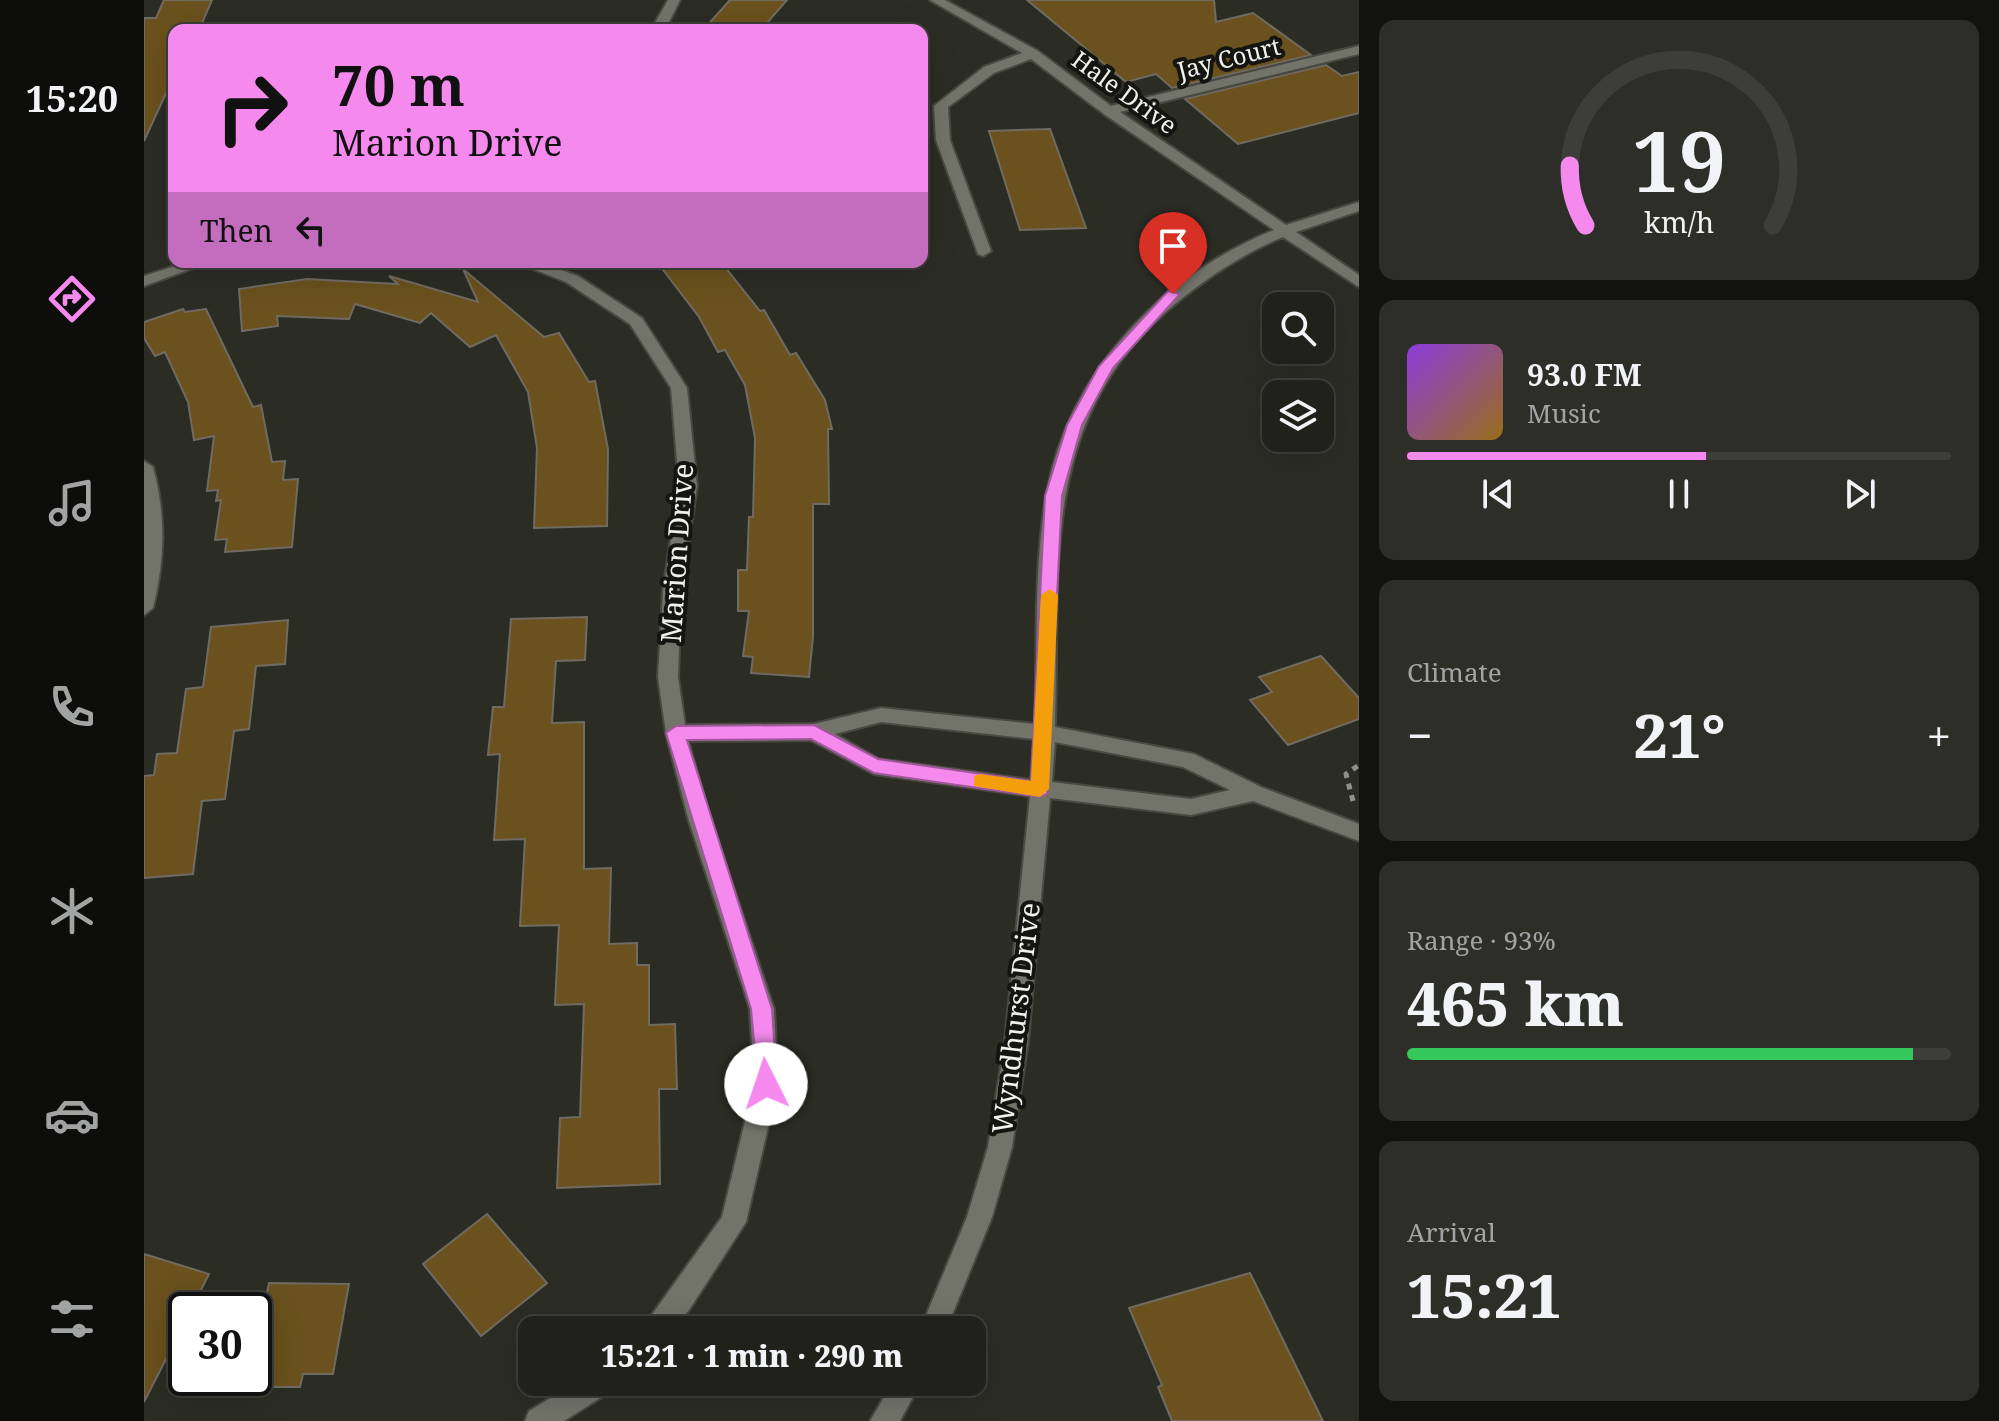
<!DOCTYPE html>
<meta charset="utf-8">
<style>
body{margin:0;font-family:"Noto Serif",serif;background:#2d2e28;color:#f1f3f6;height:100vh;display:flex;flex-direction:column;font-size:30px;white-space:nowrap}
*{box-sizing:border-box;margin:0}
p{font-size:26px;color:#a2a3a3}
.icon{flex:none;width:44px;height:44px;fill:none;stroke:currentColor;stroke-width:2;stroke-linecap:round;stroke-linejoin:round}
.map{position:relative;flex:1;overflow:hidden}
.panel{display:flex;flex-direction:column;gap:20px;padding:20px;background:#12120f;width:640px}
.panel>*{flex:none}
.banner{position:absolute;left:24px;top:24px;width:760px;height:244px;border-radius:16px;box-shadow:0 8px 32px #0002,0 0 0 2px #3d3e3a;background:#f589ee;color:#111;overflow:hidden}
.buttons{position:absolute;left:1118px;top:292px;display:grid;gap:16px}
.buttons a{display:grid;place-items:center;width:72px;height:72px;border-radius:16px;background:#20211b;box-shadow:0 8px 32px #0002,0 0 0 2px #3d3e3a;font-size:40px}
.speed{position:absolute;left:24px;top:1292px;display:flex;gap:16px;font-size:40px;font-weight:700;text-align:center}
.speed>*{display:grid;place-content:center;width:104px;height:104px;border-radius:50%;background:#20211b;box-shadow:0 8px 32px #0002,0 0 0 2px #3d3e3a;line-height:1}
.speed .limit{border:4px solid #111;border-radius:12px;background:#fff;color:#111}
.pin{position:absolute;display:grid;place-items:center;width:68px;height:68px;color:#fff;margin:-82px -34px;border-radius:50% 50% 50% 0;rotate:-45deg;box-shadow:0 0 8px #0007}
.pin .icon{rotate:45deg}
.me{position:absolute;width:88px;margin:-44px;rotate:356deg;stroke-linejoin:round;filter:drop-shadow(0 0 6px #0008)}
.turn{display:flex;align-items:center;gap:28px;height:168px;padding:0 32px;font-size:36px}
.turn .icon{width:104px;height:104px;stroke-width:2.5}
.turn b{display:block;font-size:56px;line-height:68px}
.then{display:flex;align-items:center;height:76px;padding:0 32px;background:#0003;gap:16px;font-size:30px}
.big{font-size:60px;font-weight:800;line-height:1.1}
.panel .widget{flex:1;display:flex;flex-direction:column;justify-content:center;gap:12px;min-width:0;padding:0 28px;border-radius:16px;background:#2d2e28}
.panel .dial{align-items:center;gap:0}
.dial svg{height:208px;overflow:visible;fill:none;stroke:#3d3e3a;stroke-width:7;stroke-linecap:round;text-anchor:middle}
.dial text{fill:#f1f3f6;stroke:none}
.song{display:flex;align-items:center;gap:24px}
.cover{width:96px;height:96px;border-radius:12px;background:linear-gradient(135deg,hsl(270 70% 55%),hsl(40 70% 35%))}
.played{height:8px;border-radius:4px;background:linear-gradient(90deg,#f589ee 55%,#3d3e3a 55%)}
.keys{display:flex;justify-content:space-around;direction:ltr}
.heat{display:flex;justify-content:space-between;align-items:center;font-size:44px;direction:ltr}
.charge{height:12px;border-radius:6px;background:linear-gradient(90deg,#34c759 93%,#3d3e3a 0)}
.trip{position:absolute;left:374px;top:1316px;width:468px;height:80px;border-radius:16px;background:#20211b;box-shadow:0 8px 32px #0002,0 0 0 2px #3d3e3a;font-weight:800;line-height:80px;text-align:center}
main{display:flex;flex:1;min-height:0}
.dock{display:flex;flex-direction:column;width:144px;justify-content:space-around;align-items:center;background:#0d0d0b;color:#a2a3a3}
.dock .icon{width:56px;height:56px}
.dock .active{color:#f589ee}
.dock b{font-size:36px;color:#f1f3f6}
.map>svg:first-child{display:block}
</style>
<main>
<nav class="dock">
<b>15:20</b>
<svg class="icon active" aria-label="directions" viewBox="0 0 24 24"><path d="M12 3l9 9-9 9-9-9zM9 14v-3h6M13 9l2 2-2 2"/></svg>
<svg class="icon" aria-label="music" viewBox="0 0 24 24"><path d="M9 18V5l10-2v13"/><circle cx="6" cy="18" r="3"/><circle cx="16" cy="16" r="3"/></svg>
<svg class="icon" aria-label="phone" viewBox="0 0 24 24"><path d="M5 4h4l2 5-3 2q2 4 5 5l2-3 5 2v4C11 20 4 13 5 4z"/></svg>
<svg class="icon" aria-label="climate" viewBox="0 0 24 24"><path d="M12 3v18M4 7l16 10M4 17L20 7"/></svg>
<svg class="icon" aria-label="car" viewBox="0 0 24 24"><path d="M5 17H2v-5l4-1 3-4h7l3 4 3 1v5h-3M9 17h6M6 11h13"/><circle cx="7" cy="17" r="2"/><circle cx="17" cy="17" r="2"/></svg>
<svg class="icon" aria-label="filters" viewBox="0 0 24 24"><path d="M4 7h16M4 17h16"/><circle cx="9" cy="7" r="2"/><circle cx="15" cy="17" r="2"/></svg>
</nav>
<div class="map">
<svg width="1215" height="1421" viewBox="0 0 1215 1421">
<rect width="100%" height="100%" fill="#2b2c24"/>
<!-- building -->
<g fill="#6a511d" stroke="#706b62" stroke-width="2">
<path d="M 20,0 L 68,0 L 55,30 L 30,30 L 30,76 L 0,141 L 0,18 L 12,18 Z"/>
<path d="M 586,0 L 643,0 L 617,30 L 559,30 Z"/>
<path d="M 883,0 L 1070,0 L 1072,22 L 1109,13 L 1167,55 L 1028,88 L 1012,74 L 982,82 Z"/>
<path d="M 1182,65 L 1198,76 L 1215,72 L 1215,113 L 1094,144 L 1041,99 Z"/>
<path d="M 906,129 L 942,228 L 876,230 L 845,131 Z"/>
<path d="M 513,262 L 577,262 L 616,311 L 620,310 L 646,355 L 652,353 L 681,400 L 688,429 L 684,429 L 685,504 L 669,504 L 669,637 L 665,677 L 607,673 L 609,657 L 599,656 L 605,611 L 594,611 L 594,570 L 603,570 L 605,517 L 609,517 L 611,438 L 601,385 L 581,350 L 574,352 L 555,317 Z"/>
<path d="M 319,269 L 400,337 L 415,333 L 445,382 L 451,381 L 464,449 L 463,526 L 390,528 L 393,448 L 384,392 L 352,335 L 326,347 L 287,313 L 276,323 L 211,304 L 205,319 L 133,316 L 134,326 L 98,331 L 95,289 L 163,279 L 254,284 L 245,276 L 334,302 Z"/>
<path d="M 39,309 L 41,312 L 62,309 L 109,407 L 117,405 L 128,462 L 141,461 L 139,480 L 154,479 L 148,547 L 81,552 L 83,539 L 71,540 L 77,500 L 72,501 L 74,490 L 63,491 L 70,436 L 50,440 L 44,402 L 21,352 L 11,356 L 0,338 L 0,322 Z"/>
<path d="M 443,617 L 441,660 L 412,661 L 408,723 L 440,722 L 440,869 L 467,868 L 465,944 L 493,943 L 493,965 L 505,965 L 505,1025 L 531,1024 L 533,1089 L 515,1089 L 516,1184 L 413,1188 L 416,1118 L 436,1117 L 440,1004 L 411,1005 L 415,925 L 376,926 L 381,839 L 350,840 L 356,754 L 344,755 L 349,707 L 360,707 L 367,619 Z"/>
<path d="M 144,620 L 141,664 L 112,666 L 105,729 L 90,731 L 81,799 L 58,801 L 49,874 L 0,878 L 0,776 L 10,775 L 13,754 L 33,753 L 42,689 L 59,687 L 67,627 Z"/>
<path d="M 1177,656 L 1215,698 L 1215,719 L 1144,745 L 1106,700 L 1128,692 L 1115,677 Z"/>
<path d="M 343,1214 L 403,1283 L 337,1336 L 279,1264 Z"/>
<path d="M 0,1254 L 65,1274 L 47,1310 L 42,1310 L 42,1320 L 0,1402 Z"/>
<path d="M 1106,1273 L 1179,1421 L 1028,1421 L 1014,1387 L 1018,1385 L 985,1308 Z"/>
<path d="M 125,1283 L 205,1284 L 189,1374 L 159,1374 L 156,1387 L 104,1387 L 106,1378 L 110,1378 L 110,1356 Z"/>
</g>
<g fill="none" stroke-linecap="round" stroke-linejoin="round">
<defs>
<g id="street">
<path d="M 524,0 L 536,0 L 521,30 L 507,30 Z"/>
<path d="M 786,0 L 801,0 L 894,51 L 967,106 L 1215,46 L 1215,54 L 976,112 L 1142,225 L 1215,202 L 1215,211 L 1152,232 L 1215,275 L 1215,287 L 1139,237 C 1100,253 1064,277 1031,304 C 893,418 916,568 911,727 L 1050,754 L 1117,787 L 1215,824 L 1215,841 L 1109,801 L 1047,815 L 906,798 L 884,1041 L 868,1147 L 848,1217 L 802,1330 L 776,1330 L 823,1217 L 844,1147 L 861,1041 L 886,796 L 730,774 L 667,740 L 544,741 L 566,818 L 630,1009 L 634,1084 L 602,1222 L 545,1310 L 527,1330 L 497,1330 L 578,1217 L 610,1084 L 606,1009 L 544,818 L 522,733 L 514,677 L 519,591 L 535,486 L 527,388 L 486,324 L 422,282 L 371,262 L 394,262 L 434,276 L 498,318 L 543,388 L 553,486 L 537,591 L 534,677 L 541,725 L 670,724 L 737,708 L 891,724 C 894,647 889,568 903,492 C 925,373 1018,275 1130,230 L 960,114 L 887,59 L 850,73 L 804,107 L 806,140 L 847,251 L 839,256 L 834,254 L 792,140 L 790,106 L 840,67 L 878,53 ZM 737,722 L 890,739 L 887,780 L 734,759 L 691,734 ZM 911,742 L 1039,767 L 1086,790 L 1047,799 L 908,782 Z"/>
<path d="M 43,262 L 66,262 L 0,286 L 0,276 Z"/>
<path d="M 0,461 L 9,467 C 22,516 21,559 9,608 L 0,615 Z"/>
<path d="M 433,1382 L 471,1382 L 467,1391 L 420,1421 L 381,1421 L 385,1411 Z"/>
<path d="M 749,1382 L 777,1382 L 756,1421 L 726,1421 Z"/>
</g>
</defs>
<!-- street casing -->
<use href="#street" stroke="#494942" stroke-width="4"/>
<!-- path -->
<path stroke="#90918a" stroke-width="5" stroke-dasharray="6 6" stroke-linecap="butt" d="M 1209,801 L 1202,774 L 1215,765"/>
<!-- street -->
<use href="#street" fill="#727369" fill-rule="evenodd"/>
</g>
<!-- route -->
<path fill="#f589ee" stroke="#9f599b" stroke-width="2" d="M 1024,291 L 1036,294 L 969,368 L 938,425 L 918,496 L 903,794 L 896,797 L 730,773 L 667,739 L 543,740 L 628,1009 L 633,1084 L 630,1091 L 622,1094 L 615,1091 L 607,1009 L 522,733 L 532,726 L 670,725 L 734,759 L 887,781 L 901,496 L 923,425 L 955,366 Z"/>
<!-- slow -->
<path fill="#f59e0b" d="M 906,589 L 914,595 L 905,789 L 896,797 L 830,786 L 830,776 L 836,774 L 887,781 L 897,595 Z"/>
<g text-anchor="middle" stroke-width="8" stroke-linejoin="round" paint-order="stroke">
<!-- far-street labels -->
<g font-size="24" fill="#f0f1eb" stroke="#141410">
<text transform="translate(1085 59) rotate(-14)" y="8">Jay Court</text>
<text transform="translate(980 93) rotate(36)" y="8">Hale Drive</text>
</g>
<!-- street labels -->
<g font-size="28" fill="#f0f1eb" stroke="#141410">
<text transform="translate(533 553) rotate(-86)" y="10">Marion Drive</text>
<text transform="translate(872 1018) rotate(-83)" y="10">Wyndhurst Drive</text>
</g>
</g>
</svg>
<div class="buttons">
<a><svg class="icon" aria-label="search" viewBox="0 0 24 24"><circle cx="10" cy="10" r="6"/><path d="M15 15l6 6"/></svg></a>
<a><svg class="icon" aria-label="layers" viewBox="0 0 24 24"><path d="M12 4l9 5-9 5-9-5zM3 14l9 5 9-5"/></svg></a>
</div>
<div class="speed"><div class="limit">30</div></div>
<div class="pin" style="left:1029px;top:294px;background:#d93025"><svg class="icon" aria-label="arrive" viewBox="0 0 24 24"><path d="M6 21V4h12l-3 4 3 4H6"/></svg></div>
<svg class="me" style="left:622px;top:1084px" viewBox="-20 -20 40 40"><circle r="19" fill="#fff"/><path d="M0-13L10 11 0 6-10 11z" fill="#f589ee"/></svg>
<div class="trip">15:21 · 1 min · 290 m</div>
<div class="banner">
<div class="turn"><svg class="icon" aria-label="right" viewBox="0 0 24 24"><path d="M7 20v-9h11M14 6l5 5-5 5"/></svg><div><b>70 m</b>Marion Drive</div></div>
<div class="then">Then<svg class="icon" aria-label="left" viewBox="0 0 24 24"><path d="M17 20v-9H6M10 6l-5 5 5 5"/></svg></div>
</div>
</div>
<section class="panel">
<div class="widget dial"><svg viewBox="0 0 100 80">
<path d="M14 69A42 42 0 1 1 86 69"/>
<path d="M14 69A42 42 0 0 1 8 46" stroke="#f589ee"/>
<text x="50" y="56" font-size="32" font-weight="700">19</text>
<text x="50" y="72" font-size="11">km/h</text>
</svg></div>
<div class="widget">
<div class="song"><i class="cover"></i><div><b>93.0 FM</b><p>Music</p></div></div>
<div class="played"></div>
<div class="keys"><svg class="icon" aria-label="previous" viewBox="0 0 24 24"><path d="M18 5L8 12l10 7zM5 5v14"/></svg><svg class="icon" aria-label="pause" viewBox="0 0 24 24"><path d="M8 5v14M16 5v14"/></svg><svg class="icon" aria-label="next" viewBox="0 0 24 24"><path d="M6 5l10 7-10 7zM19 5v14"/></svg></div>
</div>
<div class="widget"><p>Climate</p>
<div class="heat"><a>−</a><b class="big">21°</b><a>+</a></div>
</div>
<div class="widget"><p>Range · 93%</p><b class="big">465 km</b><div class="charge"></div></div>
<div class="widget"><p>Arrival</p><b class="big">15:21</b></div>
</section>
</main>
